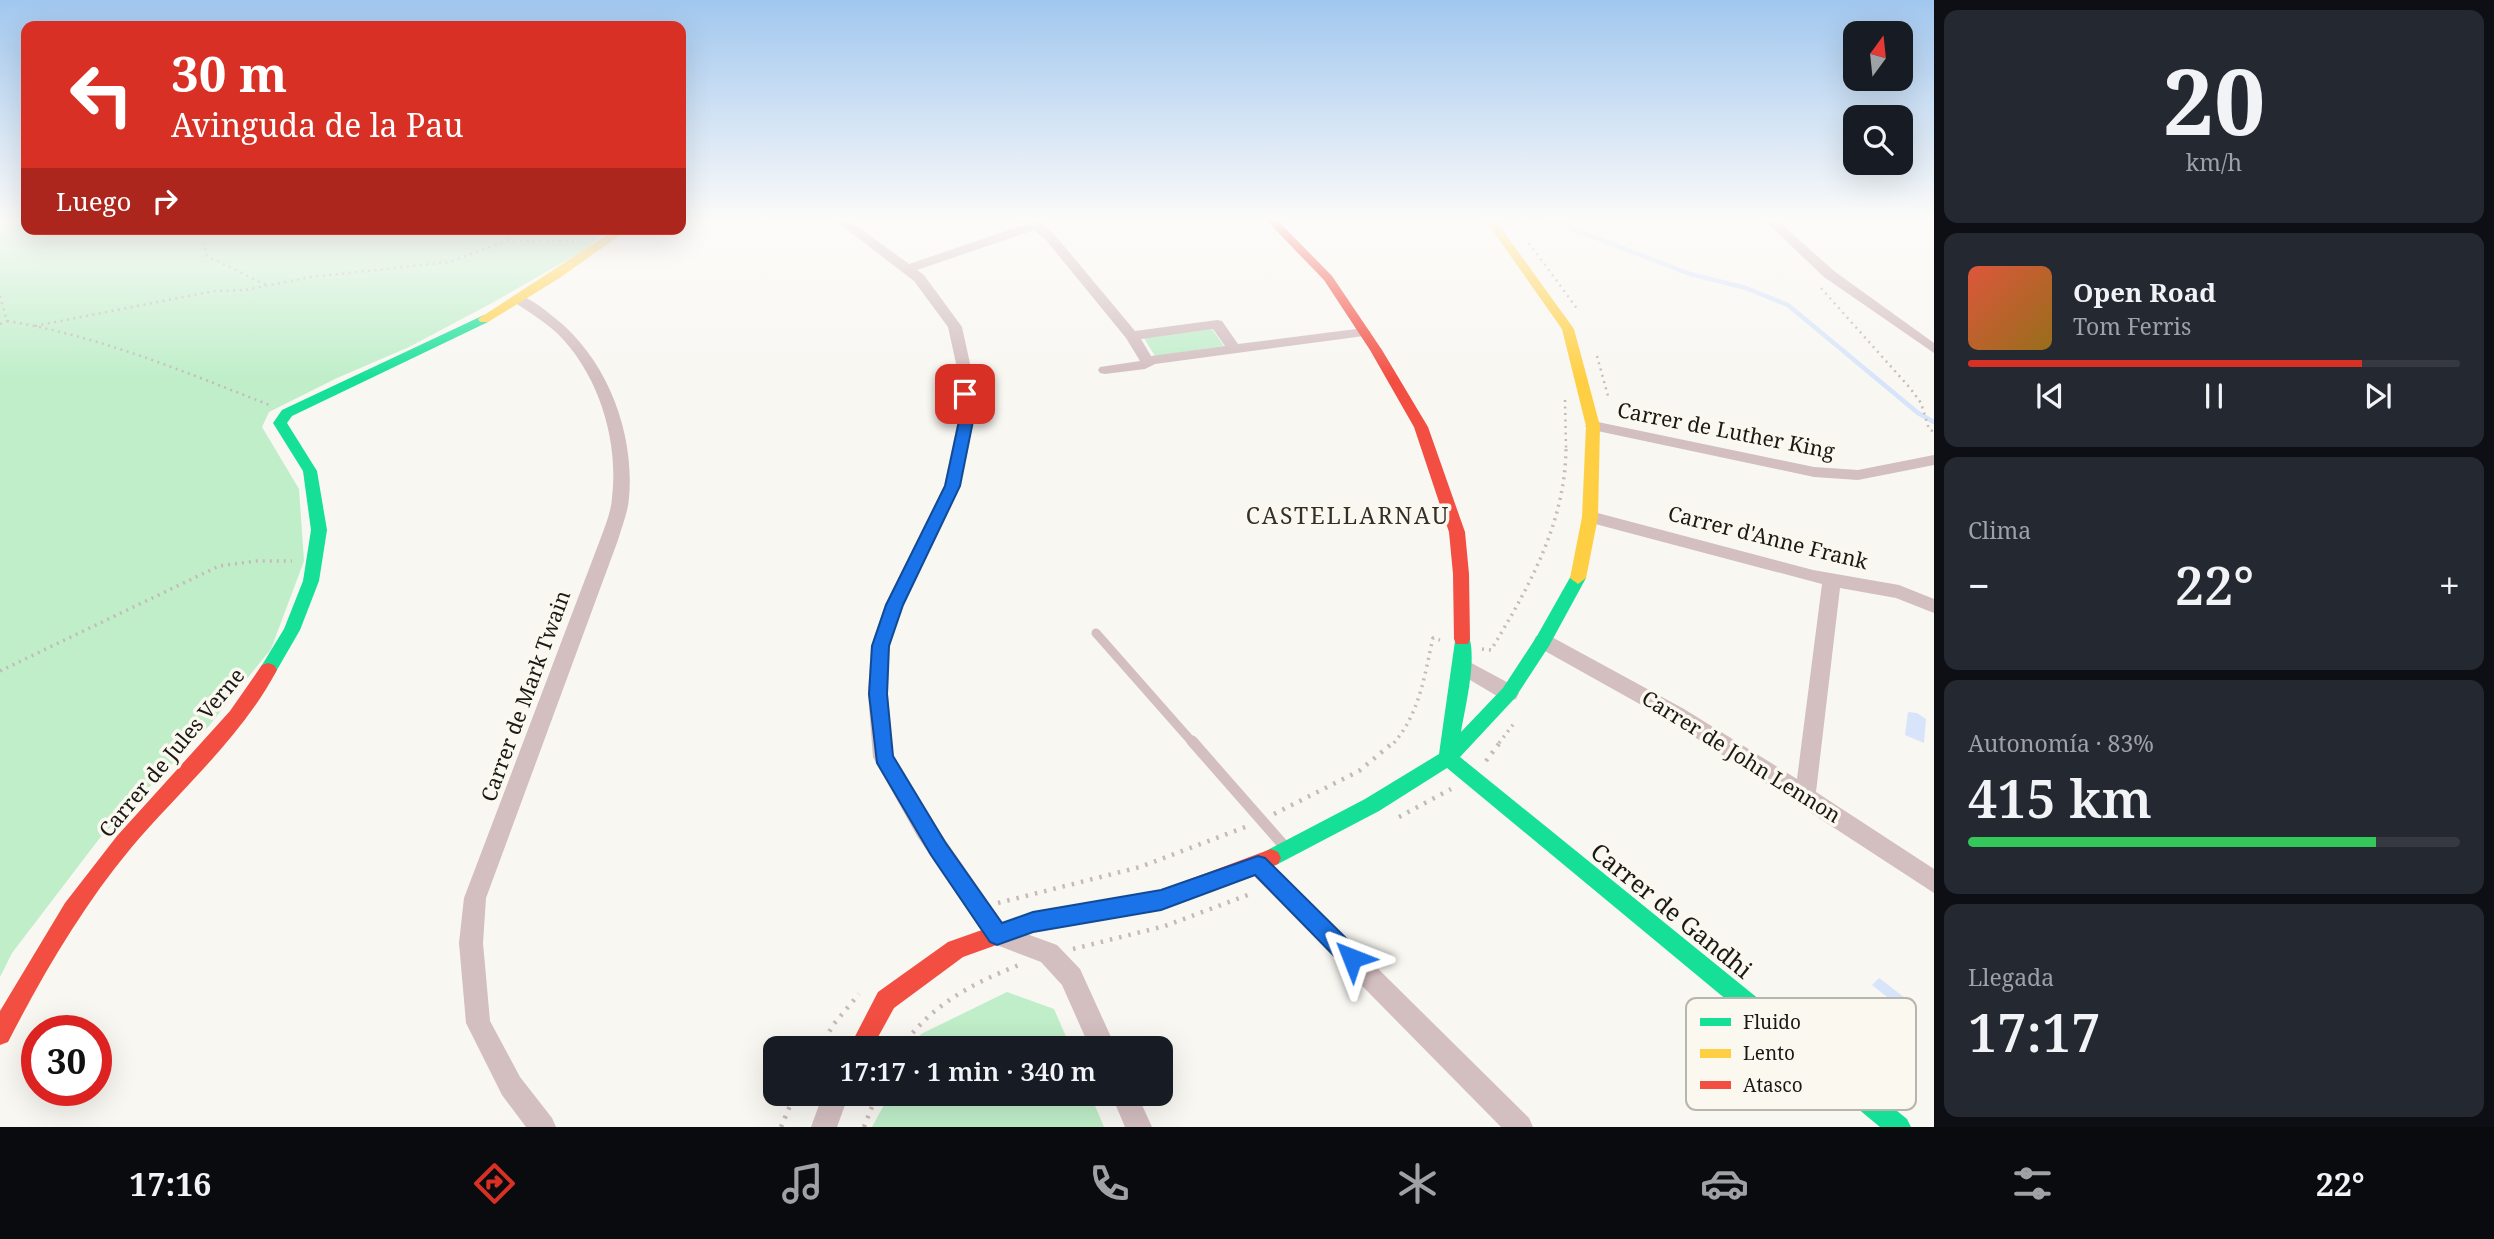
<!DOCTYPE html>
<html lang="es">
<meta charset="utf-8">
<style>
body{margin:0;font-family:"Noto Serif",serif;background:#242831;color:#f1f3f6;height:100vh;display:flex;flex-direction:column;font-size:26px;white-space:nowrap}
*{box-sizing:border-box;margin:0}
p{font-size:23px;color:#9ea1a6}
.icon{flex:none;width:38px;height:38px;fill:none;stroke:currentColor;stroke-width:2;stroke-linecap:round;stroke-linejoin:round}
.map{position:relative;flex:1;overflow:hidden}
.panel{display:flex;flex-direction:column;gap:10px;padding:10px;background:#0d0f14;width:560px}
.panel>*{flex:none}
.hud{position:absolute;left:21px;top:21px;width:665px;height:214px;border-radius:14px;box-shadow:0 7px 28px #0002;background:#d93025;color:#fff;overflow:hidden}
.needle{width:46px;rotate:15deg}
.tools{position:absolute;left:1843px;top:21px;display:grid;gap:14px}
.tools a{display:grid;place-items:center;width:70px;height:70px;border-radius:14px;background:#171b24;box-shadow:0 7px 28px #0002;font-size:35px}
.speed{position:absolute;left:21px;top:1015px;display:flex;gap:14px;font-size:35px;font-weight:700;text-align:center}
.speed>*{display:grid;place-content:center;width:91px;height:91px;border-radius:50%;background:#171b24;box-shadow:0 7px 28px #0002;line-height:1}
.speed .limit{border:10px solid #d22;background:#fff;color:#111}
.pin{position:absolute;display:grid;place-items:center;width:60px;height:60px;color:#fff;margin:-30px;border-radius:14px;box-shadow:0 4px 10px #0006}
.me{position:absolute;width:77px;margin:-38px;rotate:315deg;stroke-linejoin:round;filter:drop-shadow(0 0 5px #0008)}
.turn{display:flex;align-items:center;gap:24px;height:147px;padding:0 35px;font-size:32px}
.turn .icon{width:91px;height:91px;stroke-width:2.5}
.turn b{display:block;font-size:49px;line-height:60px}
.then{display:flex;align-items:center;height:66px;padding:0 35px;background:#0003;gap:14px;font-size:26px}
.big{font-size:52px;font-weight:600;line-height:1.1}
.panel .widget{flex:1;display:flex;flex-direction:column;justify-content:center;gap:10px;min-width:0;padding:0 24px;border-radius:14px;background:#242831}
.panel .dial{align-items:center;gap:0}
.dial b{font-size:91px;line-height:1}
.song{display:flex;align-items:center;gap:21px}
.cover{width:84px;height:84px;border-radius:10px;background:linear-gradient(135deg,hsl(10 70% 55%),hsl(40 70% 35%))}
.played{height:7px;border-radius:4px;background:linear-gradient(90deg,#d93025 80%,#363941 80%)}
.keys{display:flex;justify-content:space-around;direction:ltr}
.heat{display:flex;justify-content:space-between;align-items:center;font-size:38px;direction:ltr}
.charge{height:10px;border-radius:5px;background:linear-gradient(90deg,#34c759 83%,#363941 0)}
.trip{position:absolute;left:763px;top:1036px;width:410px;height:70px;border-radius:14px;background:#171b24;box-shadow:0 7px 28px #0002;font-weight:600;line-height:70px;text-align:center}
.menu{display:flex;height:112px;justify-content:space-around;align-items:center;background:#090b0e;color:#9ea1a6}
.menu .icon{width:49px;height:49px}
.menu .selected{color:#d93025}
.menu b{font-size:32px;color:#f1f3f6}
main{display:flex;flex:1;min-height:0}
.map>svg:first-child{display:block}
</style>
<main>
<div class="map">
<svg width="1934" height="1127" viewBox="0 0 1934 1127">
<rect width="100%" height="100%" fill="#f8f7f2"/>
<!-- green -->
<g fill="#bfeec9">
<path d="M 0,221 L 26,221 L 26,229 L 610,229 L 583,251 L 492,303 L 409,347 L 337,378 L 269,412 L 262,427 L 299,489 L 304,561 L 271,649 L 208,727 L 99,839 L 12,953 L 0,977 Z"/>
<path d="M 1212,329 L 1224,346 L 1155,356 L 1144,338 Z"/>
<path d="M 1007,992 L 1054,1009 L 1071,1048 L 913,1048 L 921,1034 Z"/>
<path d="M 890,1094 L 1090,1094 L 1104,1127 L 872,1127 Z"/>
</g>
<!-- water -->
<g fill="#d7e4fa">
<path d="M 1908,712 L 1917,713 L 1926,719 L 1924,743 L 1905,735 Z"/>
<path d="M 1879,978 L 1917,1007 L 1910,1015 L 1872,985 Z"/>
</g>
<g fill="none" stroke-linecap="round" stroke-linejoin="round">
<!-- stream -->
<path stroke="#d7e4fa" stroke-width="4.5" d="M 1552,221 L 1690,274 L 1746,288 L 1788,305 L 1918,413 L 1934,422"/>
<!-- path-far2 -->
<g stroke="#c6bab9" stroke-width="2.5" stroke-dasharray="2 4.5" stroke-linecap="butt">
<path d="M 0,221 L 26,221"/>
<path d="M 201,229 L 207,256 L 268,286"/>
<path d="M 507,241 L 577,241"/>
<path d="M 1529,243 L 1578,310"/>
<path d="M 1821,288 L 1910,388 L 1921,403 L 1929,429 L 1934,432"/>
<path d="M 0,296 L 7,321 C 100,336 185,372 272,406"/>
<path d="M 0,324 L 7,321"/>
<path d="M 35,326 L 214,291 L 245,290 L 311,277 L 450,262 L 505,241 L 516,229"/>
<path d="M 1597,356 L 1608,396"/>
<path d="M 1565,400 L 1566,448"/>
</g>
<!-- path-far1 -->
<g stroke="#c6bab9" stroke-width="3.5" stroke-dasharray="2 5" stroke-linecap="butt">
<path d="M 1482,649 L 1491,650 C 1529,587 1566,522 1566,446"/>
<path d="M 0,671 L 219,566 L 256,561 L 292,561"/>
<path d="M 1394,743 C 1420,712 1424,677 1433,638 L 1440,640"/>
<path d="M 1499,743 L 1515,722"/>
</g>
<!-- path -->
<g stroke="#c6bab9" stroke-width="4.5" stroke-dasharray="2.5 7" stroke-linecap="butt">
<path d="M 1486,761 L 1501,741"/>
<path d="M 1274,814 L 1359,771 L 1395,741"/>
<path d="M 1399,817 L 1451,789"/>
<path d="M 998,903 L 1140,867 L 1248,826"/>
<path d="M 1073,949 L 1165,926 L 1253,893"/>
<path d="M 820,1048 L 833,1025 L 859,994"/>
<path d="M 901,1048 C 931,1005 971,984 1019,965"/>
<path d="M 781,1127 L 795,1094"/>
<path d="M 864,1127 L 877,1094"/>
</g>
<!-- lane-far1 -->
<path stroke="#d3bec0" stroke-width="9" d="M 1096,633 L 1193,743"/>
<!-- lane -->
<path stroke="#d3bec0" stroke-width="11" d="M 1192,741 L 1285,847"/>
<!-- street -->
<g fill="#d3bec0" fill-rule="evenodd">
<path d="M 836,221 L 850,221 L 909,264 L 1027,224 L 1025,221 L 1038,221 L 1054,234 L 1135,331 L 1217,320 L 1222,321 L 1238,344 L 1364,328 L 1371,332 L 1364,336 L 1155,364 L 1145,369 L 1105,374 L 1100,373 L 1098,370 L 1100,367 L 1140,361 L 1126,338 L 1046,240 L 1034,230 L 917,270 L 924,275 L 962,327 L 971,368 L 974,420 L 960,486 L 903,605 L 889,646 L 888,694 L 893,756 L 933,822 L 1005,926 L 1057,945 L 1080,969 L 1116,1048 L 1090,1048 L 1062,985 L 1041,962 L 989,942 L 917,836 L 873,757 L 868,694 L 871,646 L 885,605 L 944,486 L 958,420 L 957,368 L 948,327 L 914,281 ZM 1213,329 L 1225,346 L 1151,356 L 1141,339 Z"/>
<path d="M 1765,221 L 1778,221 L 1834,271 L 1934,343 L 1934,353 L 1824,277 Z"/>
<path d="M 519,295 C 532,299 545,310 555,318 C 607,359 635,433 629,498 C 628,512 622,526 618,540 L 486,898 L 483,943 L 490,1021 L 520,1077 L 552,1118 L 556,1127 L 526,1127 L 502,1095 L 466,1023 L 459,943 L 464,898 L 600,540 C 605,526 611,513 612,498 C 619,441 599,375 558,334 C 545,322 529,312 514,302 L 512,299 Z"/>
<path d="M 1593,421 L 1814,467 L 1858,470 L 1934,455 L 1934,465 L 1858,480 L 1814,477 L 1588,429 L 1585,426 Z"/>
<path d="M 1590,511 L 1813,570 L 1899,585 L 1934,599 L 1934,613 L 1896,598 L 1840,588 L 1816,792 L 1934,869 L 1934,893 L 1670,721 L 1536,646 L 1534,641 L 1536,636 L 1543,634 L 1550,636 L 1684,709 L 1797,779 L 1822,584 L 1584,521 L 1582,517 L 1584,513 Z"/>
<path d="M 1462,658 L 1516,687 L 1519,693 L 1516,699 L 1509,701 L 1502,699 L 1455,671 L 1452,666 L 1455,661 Z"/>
<path d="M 1258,855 L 1266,858 L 1529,1118 L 1533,1127 L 1501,1127 L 1250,872 L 1247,865 L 1250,858 Z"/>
<path d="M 823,1094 L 849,1094 L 837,1127 L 811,1127 Z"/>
<path d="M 1111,1094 L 1137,1094 L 1152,1127 L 1125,1127 Z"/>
</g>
<!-- fast -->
<g fill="#16e098" fill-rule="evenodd">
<path d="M 484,315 L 490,319 L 488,322 L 292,416 L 287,423 L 317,471 L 327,530 L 319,581 L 300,630 L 274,675 L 268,677 L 262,675 L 259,670 L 284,629 L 303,581 L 311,530 L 303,471 L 273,423 L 282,410 Z"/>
<path d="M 1578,572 L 1586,578 L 1549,646 L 1515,698 L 1460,757 L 1907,1119 L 1911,1127 L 1880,1127 L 1447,768 L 1379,811 L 1278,864 L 1271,867 L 1264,864 L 1261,858 L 1264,852 L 1365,799 L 1439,754 L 1456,634 L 1468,634 C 1478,656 1465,708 1461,732 L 1503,688 L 1537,636 L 1572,574 Z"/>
</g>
<!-- slow -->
<g fill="#ffcf43" fill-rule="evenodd">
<path d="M 1486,221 L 1496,221 L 1574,329 L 1600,426 L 1598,517 L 1586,578 L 1578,584 L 1570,578 L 1582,517 L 1586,426 L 1562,329 Z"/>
<path d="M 616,229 L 629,229 L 558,279 L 488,322 L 480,322 L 478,319 Z"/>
</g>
<!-- jam -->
<g fill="#f24e42" fill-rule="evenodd">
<path d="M 1267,221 L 1278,221 L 1332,276 L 1382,350 L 1428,427 L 1465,532 L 1469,574 L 1470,639 L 1468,644 L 1456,644 L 1454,639 L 1453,574 L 1449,532 L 1414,427 L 1370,350 L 1324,280 Z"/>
<path d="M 268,663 L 274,665 L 277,670 C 241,738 180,790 131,848 C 82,907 43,974 8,1042 L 0,1045 L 0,1011 L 65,903 L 117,836 L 230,711 L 262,665 Z"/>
<path d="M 1271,849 L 1278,852 L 1281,858 L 1278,864 L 1161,910 L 1033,932 L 963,957 L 894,1008 L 872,1048 L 849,1048 L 878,992 L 948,942 L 1033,912 L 1161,890 Z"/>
</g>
</g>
<!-- sky -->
<linearGradient id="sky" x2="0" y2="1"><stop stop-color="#a1c7ef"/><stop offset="0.58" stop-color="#fcfbf9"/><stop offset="1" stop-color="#fcfbf9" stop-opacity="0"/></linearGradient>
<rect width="1934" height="379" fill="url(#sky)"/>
<!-- route -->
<path fill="#1a73e8" stroke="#114b97" stroke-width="2" d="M 965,390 L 971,394 L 973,421 L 960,486 L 903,605 L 889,646 L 887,694 L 893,756 L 945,842 L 1002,923 L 1033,912 L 1161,890 L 1258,856 L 1265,858 L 1359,951 L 1363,958 L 1359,966 L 1352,969 L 1344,966 L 1255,875 L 1161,910 L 1033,932 L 997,945 L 990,942 L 931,855 L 877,763 L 869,694 L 872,646 L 886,605 L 945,486 L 959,421 L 958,394 Z"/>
<g text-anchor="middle" stroke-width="7" stroke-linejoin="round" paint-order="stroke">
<!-- street labels -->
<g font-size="21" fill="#1a1916" stroke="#fbf8ef">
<text transform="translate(1726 431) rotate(11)" y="7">Carrer de Luther King</text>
<text transform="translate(1768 538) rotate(14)" y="7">Carrer d'Anne Frank</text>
<text transform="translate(526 696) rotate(-70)" y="7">Carrer de Mark Twain</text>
<text transform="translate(172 753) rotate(-50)" y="7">Carrer de Jules Verne</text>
<text transform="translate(1741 757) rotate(32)" y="7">Carrer de John Lennon</text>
</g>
<!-- neighbourhood labels -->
<g font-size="23" letter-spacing="2" fill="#323029" stroke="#fbf8ef">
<text x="1348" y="524">CASTELLARNAU</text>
</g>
<!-- near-street labels -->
<g font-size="24" fill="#1a1916" stroke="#fbf8ef">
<text transform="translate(1671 911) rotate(39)" y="8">Carrer de Gandhi</text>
</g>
</g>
<!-- legend -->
<rect x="1686" y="998" width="230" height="112" rx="10" fill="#fbf8ef" stroke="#b8b5ae" stroke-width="2"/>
<rect x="1700" y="1018" width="31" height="8" fill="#16e098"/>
<rect x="1700" y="1049" width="31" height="9" fill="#ffcf43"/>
<rect x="1700" y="1081" width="31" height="8" fill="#f24e42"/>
<g font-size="19" fill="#1a1916">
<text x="1743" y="1029">Fluido</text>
<text x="1743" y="1060">Lento</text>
<text x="1743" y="1092">Atasco</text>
</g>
</svg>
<div class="tools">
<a><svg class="needle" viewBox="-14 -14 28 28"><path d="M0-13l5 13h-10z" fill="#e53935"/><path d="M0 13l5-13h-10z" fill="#9ea1a6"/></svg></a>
<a><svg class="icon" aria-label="search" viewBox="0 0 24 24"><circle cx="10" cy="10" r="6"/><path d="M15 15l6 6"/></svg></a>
</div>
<div class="speed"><div class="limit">30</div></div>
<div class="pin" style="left:965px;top:394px;background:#d93025"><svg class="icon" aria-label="arrive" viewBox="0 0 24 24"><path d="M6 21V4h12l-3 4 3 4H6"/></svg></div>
<svg class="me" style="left:1352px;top:958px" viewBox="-20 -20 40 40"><path d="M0-17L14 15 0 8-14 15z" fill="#1a73e8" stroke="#fff" stroke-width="4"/></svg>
<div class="trip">17:17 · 1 min · 340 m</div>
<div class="hud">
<div class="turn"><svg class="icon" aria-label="left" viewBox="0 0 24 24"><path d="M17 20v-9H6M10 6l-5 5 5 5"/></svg><div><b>30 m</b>Avinguda de la Pau</div></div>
<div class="then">Luego<svg class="icon" aria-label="right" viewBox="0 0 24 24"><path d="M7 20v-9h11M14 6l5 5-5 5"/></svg></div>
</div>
</div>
<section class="panel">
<div class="widget dial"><b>20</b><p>km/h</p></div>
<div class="widget">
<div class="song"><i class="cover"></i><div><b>Open Road</b><p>Tom Ferris</p></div></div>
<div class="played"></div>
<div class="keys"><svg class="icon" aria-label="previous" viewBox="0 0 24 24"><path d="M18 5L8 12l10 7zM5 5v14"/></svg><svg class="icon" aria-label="pause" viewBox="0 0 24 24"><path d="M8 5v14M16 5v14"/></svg><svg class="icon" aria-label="next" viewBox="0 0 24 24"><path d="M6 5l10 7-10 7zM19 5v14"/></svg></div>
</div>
<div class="widget"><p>Clima</p>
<div class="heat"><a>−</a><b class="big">22°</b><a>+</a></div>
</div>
<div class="widget"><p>Autonomía · 83%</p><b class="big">415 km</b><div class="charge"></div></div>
<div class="widget"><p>Llegada</p><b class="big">17:17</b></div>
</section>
</main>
<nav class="menu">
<b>17:16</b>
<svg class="icon selected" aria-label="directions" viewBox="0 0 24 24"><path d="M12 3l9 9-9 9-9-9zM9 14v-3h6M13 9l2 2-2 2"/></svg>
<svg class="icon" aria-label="music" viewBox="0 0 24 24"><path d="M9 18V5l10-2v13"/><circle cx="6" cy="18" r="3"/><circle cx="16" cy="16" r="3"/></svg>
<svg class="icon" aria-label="phone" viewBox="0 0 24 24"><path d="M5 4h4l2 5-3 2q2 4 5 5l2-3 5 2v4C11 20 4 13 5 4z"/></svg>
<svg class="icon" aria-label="climate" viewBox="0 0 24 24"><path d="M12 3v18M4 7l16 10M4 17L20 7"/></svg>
<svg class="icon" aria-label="car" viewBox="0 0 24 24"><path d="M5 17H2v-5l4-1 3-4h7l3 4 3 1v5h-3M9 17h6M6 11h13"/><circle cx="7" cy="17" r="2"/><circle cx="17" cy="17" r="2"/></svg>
<svg class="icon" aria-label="filters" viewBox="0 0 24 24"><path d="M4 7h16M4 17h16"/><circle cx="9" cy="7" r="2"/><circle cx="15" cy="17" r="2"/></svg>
<b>22°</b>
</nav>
